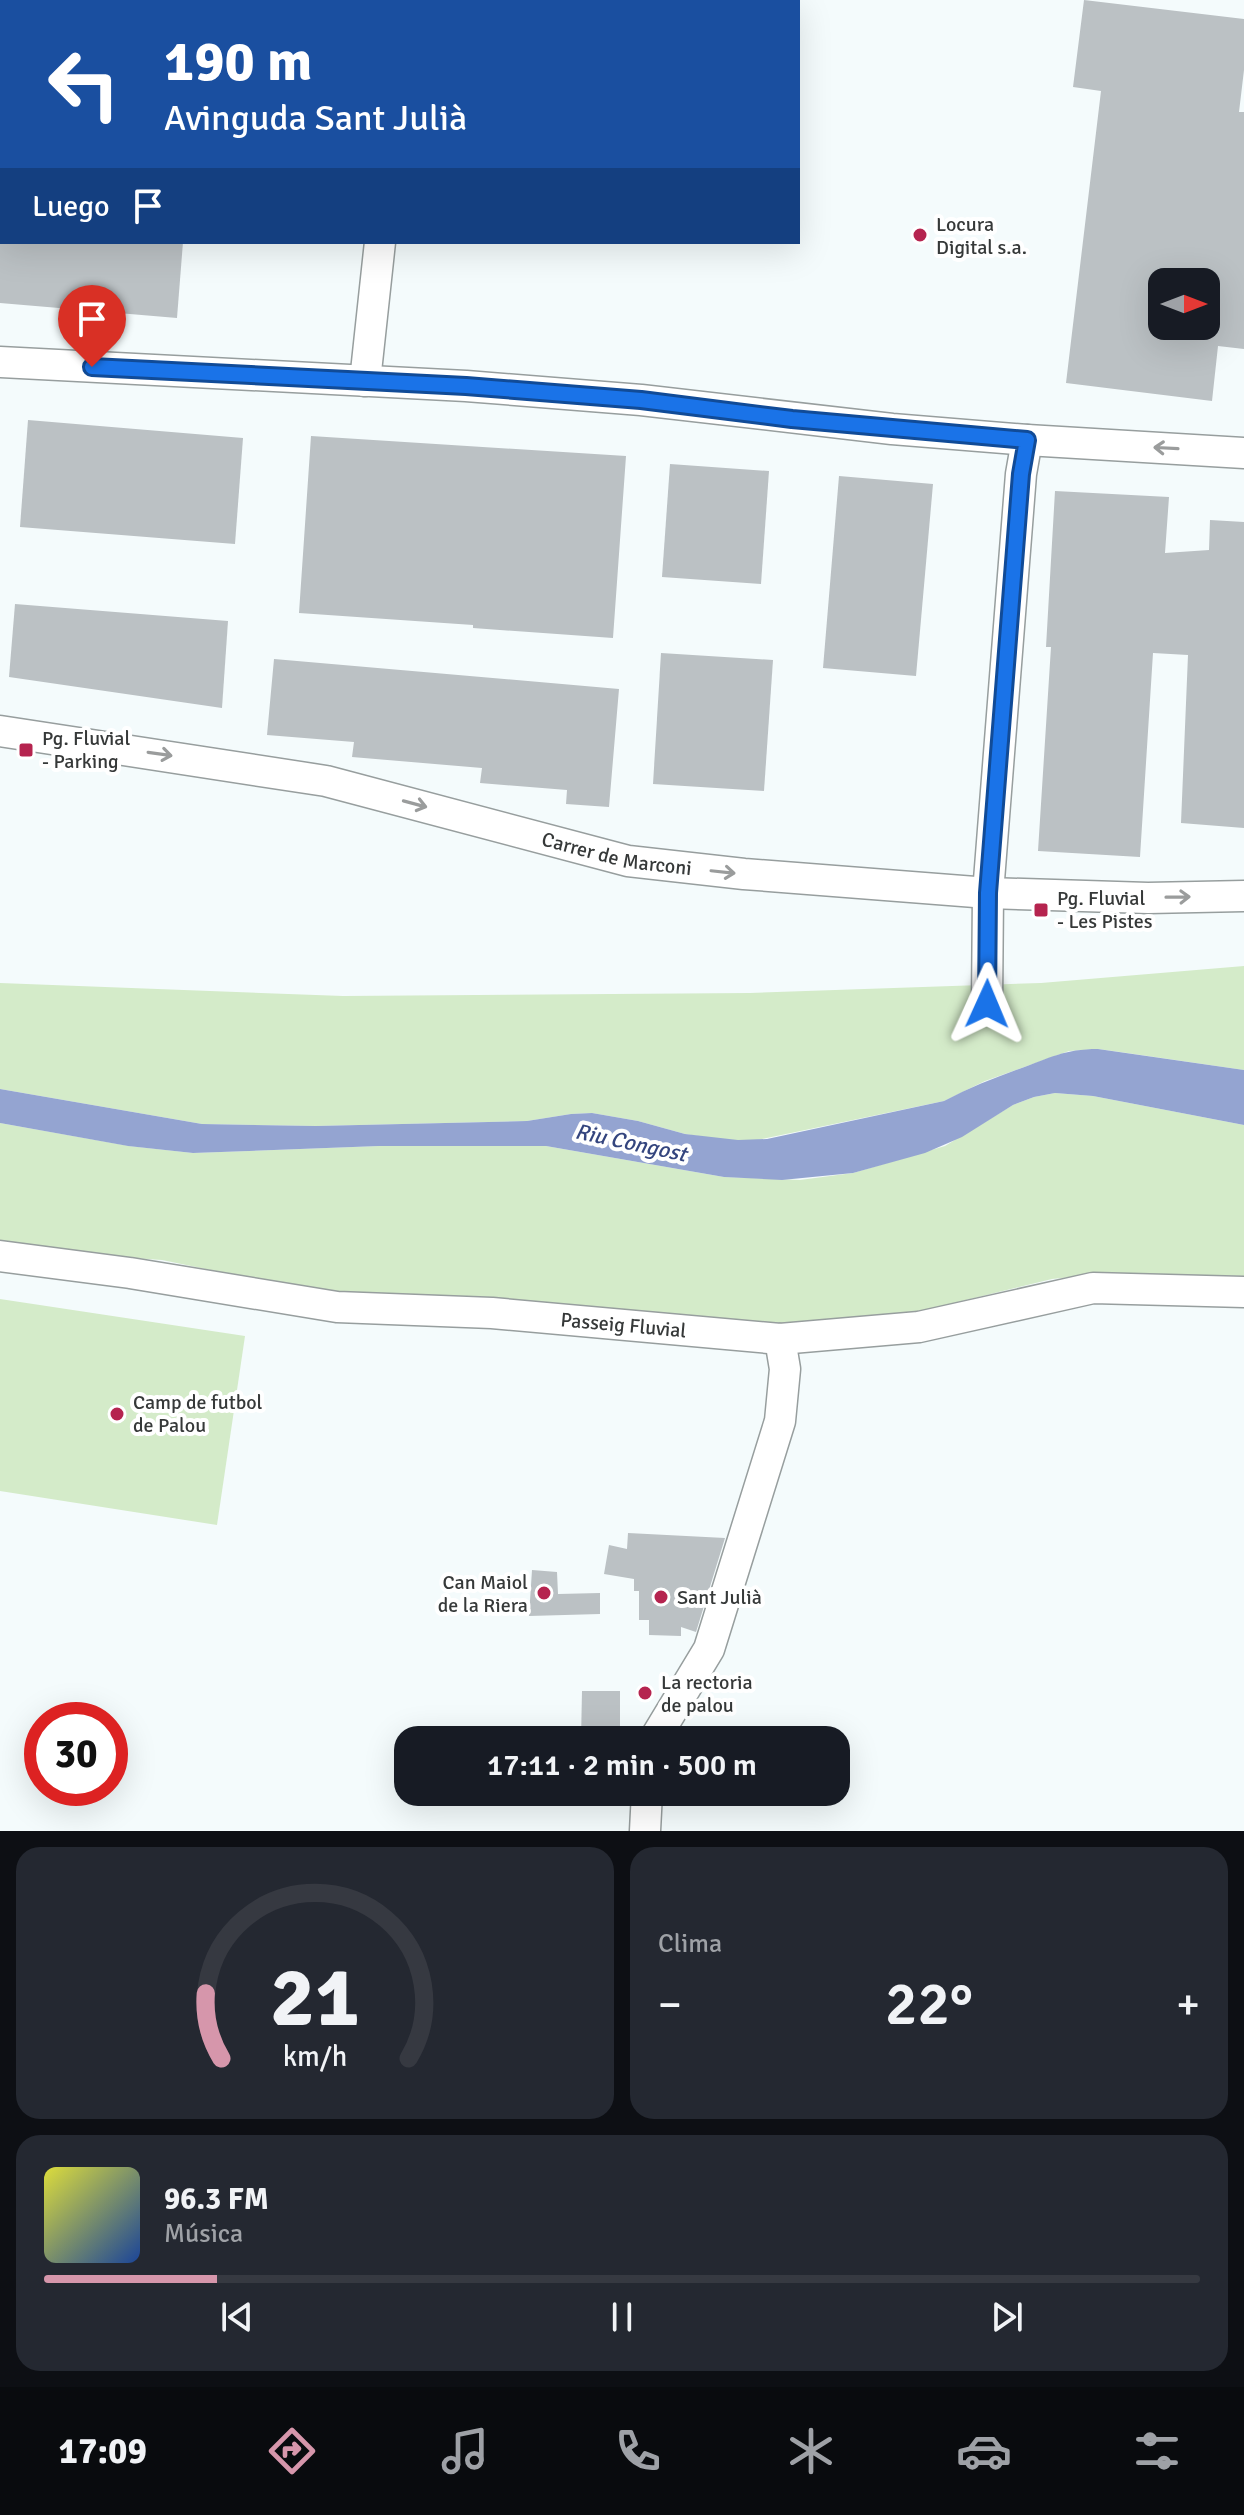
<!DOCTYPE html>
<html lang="es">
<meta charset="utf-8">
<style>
body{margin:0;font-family:Signika,sans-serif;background:#242831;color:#f1f3f6;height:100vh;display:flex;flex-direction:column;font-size:30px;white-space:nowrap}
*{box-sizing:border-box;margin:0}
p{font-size:26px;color:#9ea1a6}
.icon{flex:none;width:44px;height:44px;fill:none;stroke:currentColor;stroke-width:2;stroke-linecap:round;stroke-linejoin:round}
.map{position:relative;height:1831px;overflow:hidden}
.panel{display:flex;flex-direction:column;gap:16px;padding:16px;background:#0d0f14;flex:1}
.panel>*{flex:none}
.guide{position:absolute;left:0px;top:0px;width:800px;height:244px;box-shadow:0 8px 32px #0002;background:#1a4fa0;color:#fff;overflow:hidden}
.needle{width:52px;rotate:90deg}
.tools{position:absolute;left:1148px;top:268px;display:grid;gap:16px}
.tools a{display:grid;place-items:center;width:72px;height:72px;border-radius:16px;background:#171b24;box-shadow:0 8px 32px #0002;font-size:40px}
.speed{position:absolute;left:24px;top:1702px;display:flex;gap:16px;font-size:40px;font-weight:700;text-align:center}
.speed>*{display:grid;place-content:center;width:104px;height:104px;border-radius:50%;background:#171b24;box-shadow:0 8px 32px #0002;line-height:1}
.speed .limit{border:12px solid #d22;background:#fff;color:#111}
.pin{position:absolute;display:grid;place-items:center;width:68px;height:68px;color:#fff;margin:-82px -34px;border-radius:50% 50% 50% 0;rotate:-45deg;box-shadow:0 0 8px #0007}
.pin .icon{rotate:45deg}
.me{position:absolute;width:88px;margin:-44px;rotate:1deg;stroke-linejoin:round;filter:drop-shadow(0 0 6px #0008)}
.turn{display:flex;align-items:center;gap:28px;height:168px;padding:0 32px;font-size:36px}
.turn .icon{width:104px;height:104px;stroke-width:2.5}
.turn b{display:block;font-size:56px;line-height:68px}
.then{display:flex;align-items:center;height:76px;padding:0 32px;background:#0003;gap:16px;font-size:30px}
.big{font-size:60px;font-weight:600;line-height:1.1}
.panel .widget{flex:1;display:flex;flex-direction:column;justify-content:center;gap:12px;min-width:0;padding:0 28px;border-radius:24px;background:#242831}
.panel .dial{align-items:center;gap:0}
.dial svg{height:208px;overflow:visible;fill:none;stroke:#363941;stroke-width:7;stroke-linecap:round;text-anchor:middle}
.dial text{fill:#f1f3f6;stroke:none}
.song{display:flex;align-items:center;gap:24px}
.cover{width:96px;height:96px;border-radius:12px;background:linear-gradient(135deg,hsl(60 70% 55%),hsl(220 70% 35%))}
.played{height:8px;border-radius:4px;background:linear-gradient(90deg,#d696ab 15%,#363941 15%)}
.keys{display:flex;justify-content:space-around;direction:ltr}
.heat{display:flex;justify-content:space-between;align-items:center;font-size:44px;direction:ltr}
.panel .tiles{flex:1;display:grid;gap:16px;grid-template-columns:1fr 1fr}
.widget:last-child{grid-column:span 2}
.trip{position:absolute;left:394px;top:1726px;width:456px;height:80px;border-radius:24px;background:#171b24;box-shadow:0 8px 32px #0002;font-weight:600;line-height:80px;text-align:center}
.dock{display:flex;height:128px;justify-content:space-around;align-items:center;background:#090b0e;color:#9ea1a6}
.dock .icon{width:56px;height:56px}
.dock .active{color:#d696ab}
.dock b{font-size:36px;color:#f1f3f6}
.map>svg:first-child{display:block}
</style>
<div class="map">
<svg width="1244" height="1831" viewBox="0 0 1244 1831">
<rect width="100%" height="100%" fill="#f4fbfc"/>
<!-- green -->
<g fill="#d4ebc9">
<path d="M 1244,966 L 1244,1070 L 1120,1052 L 1098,1049 L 1069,1051 L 985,1081 L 944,1101 L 757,1140 L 724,1140 L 685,1134 L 638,1121 L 592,1113 L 571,1114 L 527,1121 L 316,1126 L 202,1124 L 0,1089 L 0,983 L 343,996 L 750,993 L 1041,983 Z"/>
<path d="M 1055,1093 L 1093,1096 L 1244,1125 L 1244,1276 L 1110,1273 L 1052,1279 L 905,1315 L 783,1323 L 327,1294 L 162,1260 L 0,1249 L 0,1123 L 129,1146 L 193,1153 L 379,1146 L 546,1146 L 724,1177 L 800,1180 L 853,1173 L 945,1146 L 1013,1105 L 1034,1097 Z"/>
<path d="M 0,1299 L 245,1336 L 217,1525 L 0,1491 Z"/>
</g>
<!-- water -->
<path fill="#94a4d1" d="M 1098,1049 L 1244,1070 L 1244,1125 L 1093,1096 L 1055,1093 L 1034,1097 L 1013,1105 L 962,1137 L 925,1153 L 853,1173 L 782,1180 L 724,1177 L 546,1146 L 379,1146 L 193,1153 L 128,1146 L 0,1123 L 0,1089 L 202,1124 L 316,1126 L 527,1121 L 571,1114 L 592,1113 L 638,1121 L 685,1134 L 738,1140 L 767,1139 L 944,1101 C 969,1088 994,1078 1019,1069 C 1050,1058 1064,1049 1098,1049 Z"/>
<!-- building -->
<g fill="#bbc1c4" fill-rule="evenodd">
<path d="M 1084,0 L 1244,19 L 1244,70 L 1239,112 L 1244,112 L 1244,349 L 1218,346 L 1212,401 L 1066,383 L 1101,91 L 1073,87 ZM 1162,282 L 1206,282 L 1206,326 L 1162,326 Z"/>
<path d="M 0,242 L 183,242 L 177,318 L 0,303 Z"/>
<path d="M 28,420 L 243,438 L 235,544 L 20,527 Z"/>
<path d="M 311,436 L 626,456 L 613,638 L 473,628 L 473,625 L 299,613 Z"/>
<path d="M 670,464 L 769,471 L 761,584 L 662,577 Z"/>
<path d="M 839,476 L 933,484 L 916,676 L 823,668 Z"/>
<path d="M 1055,491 L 1169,497 L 1165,553 L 1209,550 L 1210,520 L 1244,522 L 1244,828 L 1181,823 L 1188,655 L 1153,653 L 1140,857 L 1038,851 L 1051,647 L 1046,647 Z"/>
<path d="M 15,604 L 228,621 L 222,708 L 9,677 Z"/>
<path d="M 661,653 L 773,660 L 764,791 L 653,784 Z"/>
<path d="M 274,659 L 619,689 L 609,807 L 566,804 L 567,790 L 480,783 L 482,768 L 352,757 L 354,742 L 267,735 Z"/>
<path d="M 628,1533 L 725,1538 L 696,1632 L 681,1627 L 681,1636 L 649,1635 L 649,1620 L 639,1620 L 639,1591 L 634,1591 L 634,1579 L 604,1574 L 609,1545 L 627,1549 Z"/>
<path d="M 532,1570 L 557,1572 L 558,1594 L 600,1593 L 600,1614 L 529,1616 Z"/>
<path d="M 582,1691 L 620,1691 L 620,1740 L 581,1740 Z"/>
</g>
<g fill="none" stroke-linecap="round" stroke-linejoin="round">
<defs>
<g id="minor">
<path d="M 407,2 L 407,0"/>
<path d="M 0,362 L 466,386 L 641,400 L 892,429 L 1027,440 L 1244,453"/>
<path d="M 365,381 L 380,242"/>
<path id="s1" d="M 0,731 L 326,781 L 628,861 L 744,874 L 988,893 L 1148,898 L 1244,896"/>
<path d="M 987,1004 L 988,893 L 1021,474 L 1027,440"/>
<path id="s2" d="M 0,1256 L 130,1273 L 337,1307 L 492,1313 L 780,1339 L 919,1327 L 1093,1288 L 1244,1292"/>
<path d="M 654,1740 L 709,1649 L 780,1421 L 785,1369 L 780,1339"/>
<path d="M 645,1831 L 647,1792"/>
</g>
</defs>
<!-- minor casing -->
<use href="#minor" stroke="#979e9e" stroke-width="33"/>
<!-- minor -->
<use href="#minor" stroke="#fff" stroke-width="30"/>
</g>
<!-- one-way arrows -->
<defs><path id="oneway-shaft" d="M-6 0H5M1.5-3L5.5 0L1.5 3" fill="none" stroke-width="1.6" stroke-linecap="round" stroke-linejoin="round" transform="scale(2)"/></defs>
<g stroke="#9a9c9c">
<use href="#oneway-shaft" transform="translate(1166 448) rotate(-177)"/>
<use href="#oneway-shaft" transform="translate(160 754) rotate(8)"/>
<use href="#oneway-shaft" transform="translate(415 804) rotate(15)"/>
<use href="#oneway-shaft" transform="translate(723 872) rotate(6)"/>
<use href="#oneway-shaft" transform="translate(1178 897) rotate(-1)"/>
</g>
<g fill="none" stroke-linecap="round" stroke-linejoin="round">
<defs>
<path id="route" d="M 92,367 L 466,386 L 641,400 L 792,419 L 1027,440 L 1021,474 L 988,893 L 987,1004"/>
</defs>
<!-- route casing -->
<use href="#route" stroke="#114b97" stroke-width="20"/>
<!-- route -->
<use href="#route" stroke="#1a73e8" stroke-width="14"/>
</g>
<!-- markers -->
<g fill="#b5244f" stroke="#fff" stroke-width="3">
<circle cx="920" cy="235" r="8"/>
<rect x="18" y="742" width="16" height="16" rx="4"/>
<rect x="1033" y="902" width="16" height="16" rx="4"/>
<circle cx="117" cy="1414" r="8"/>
<circle cx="544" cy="1593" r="8"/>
<circle cx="661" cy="1597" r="8"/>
<circle cx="645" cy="1693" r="8"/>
</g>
<g text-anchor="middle" stroke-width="8" stroke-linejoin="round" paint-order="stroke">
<!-- poi labels -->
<g font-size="20" fill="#363939" stroke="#fff" text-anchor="start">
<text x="936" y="231">Locura<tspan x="936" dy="23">Digital s.a.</tspan></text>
<text x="42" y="745">Pg. Fluvial<tspan x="42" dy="23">- Parking</tspan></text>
<text x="1057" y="905">Pg. Fluvial<tspan x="1057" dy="23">- Les Pistes</tspan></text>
<text x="133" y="1409">Camp de futbol<tspan x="133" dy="23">de Palou</tspan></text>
<text x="528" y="1589" text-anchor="end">Can Maiol<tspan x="528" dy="23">de la Riera</tspan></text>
<text x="677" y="1604">Sant Julià</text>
<text x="661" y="1689">La rectoria<tspan x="661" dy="23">de palou</tspan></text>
</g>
<!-- street labels -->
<g font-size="20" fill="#363939" stroke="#fff">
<text dy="7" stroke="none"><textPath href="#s1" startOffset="630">Carrer de Marconi</textPath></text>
<text dy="7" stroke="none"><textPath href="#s2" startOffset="628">Passeig Fluvial</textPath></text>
</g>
<!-- water labels -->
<g font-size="22" font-style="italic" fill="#34457e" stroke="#fff">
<text transform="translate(631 1142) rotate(12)" y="8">Riu Congost</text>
</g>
</g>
</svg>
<div class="tools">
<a><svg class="needle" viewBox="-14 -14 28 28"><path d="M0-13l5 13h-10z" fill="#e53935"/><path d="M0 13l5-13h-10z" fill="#9ea1a6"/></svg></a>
</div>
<div class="speed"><div class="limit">30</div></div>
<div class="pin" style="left:92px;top:367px;background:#d93025"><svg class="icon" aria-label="arrive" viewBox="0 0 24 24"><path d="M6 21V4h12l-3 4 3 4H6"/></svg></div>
<svg class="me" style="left:987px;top:1004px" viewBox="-20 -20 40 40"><path d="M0-17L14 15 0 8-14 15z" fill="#1a73e8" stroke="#fff" stroke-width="4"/></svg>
<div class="trip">17:11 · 2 min · 500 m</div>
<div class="guide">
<div class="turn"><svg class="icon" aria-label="left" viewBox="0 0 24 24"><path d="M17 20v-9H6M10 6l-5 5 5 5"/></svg><div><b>190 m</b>Avinguda Sant Julià</div></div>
<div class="then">Luego<svg class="icon" aria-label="arrive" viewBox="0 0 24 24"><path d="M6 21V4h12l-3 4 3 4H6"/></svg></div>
</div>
</div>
<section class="panel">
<div class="tiles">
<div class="widget dial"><svg viewBox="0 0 100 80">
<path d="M14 69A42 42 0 1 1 86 69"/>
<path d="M14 69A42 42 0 0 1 8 44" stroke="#d696ab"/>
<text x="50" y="56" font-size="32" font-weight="700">21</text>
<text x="50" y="72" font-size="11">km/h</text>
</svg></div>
<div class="widget"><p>Clima</p>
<div class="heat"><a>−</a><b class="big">22°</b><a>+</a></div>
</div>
<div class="widget">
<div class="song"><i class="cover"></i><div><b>96.3 FM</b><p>Música</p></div></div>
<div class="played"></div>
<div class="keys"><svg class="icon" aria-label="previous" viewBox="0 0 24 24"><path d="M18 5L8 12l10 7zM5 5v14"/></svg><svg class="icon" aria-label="pause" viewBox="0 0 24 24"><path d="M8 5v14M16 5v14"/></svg><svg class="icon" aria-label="next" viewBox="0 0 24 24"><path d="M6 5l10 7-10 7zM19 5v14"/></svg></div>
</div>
</div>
</section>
<nav class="dock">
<b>17:09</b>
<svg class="icon active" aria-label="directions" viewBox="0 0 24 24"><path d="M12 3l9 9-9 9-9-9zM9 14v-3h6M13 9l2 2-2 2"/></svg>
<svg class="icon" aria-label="music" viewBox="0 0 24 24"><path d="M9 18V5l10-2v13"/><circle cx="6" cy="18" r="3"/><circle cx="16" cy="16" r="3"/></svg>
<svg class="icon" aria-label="phone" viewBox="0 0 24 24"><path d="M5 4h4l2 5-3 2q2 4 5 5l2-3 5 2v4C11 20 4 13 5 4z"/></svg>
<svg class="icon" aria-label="climate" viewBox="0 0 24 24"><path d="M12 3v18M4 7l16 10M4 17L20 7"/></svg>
<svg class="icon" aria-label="car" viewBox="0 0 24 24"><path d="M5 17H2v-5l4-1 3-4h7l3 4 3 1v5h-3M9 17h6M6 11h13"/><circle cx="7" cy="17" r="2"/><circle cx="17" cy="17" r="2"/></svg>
<svg class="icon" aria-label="filters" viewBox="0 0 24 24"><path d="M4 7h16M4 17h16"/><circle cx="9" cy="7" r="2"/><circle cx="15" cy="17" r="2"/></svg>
</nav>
